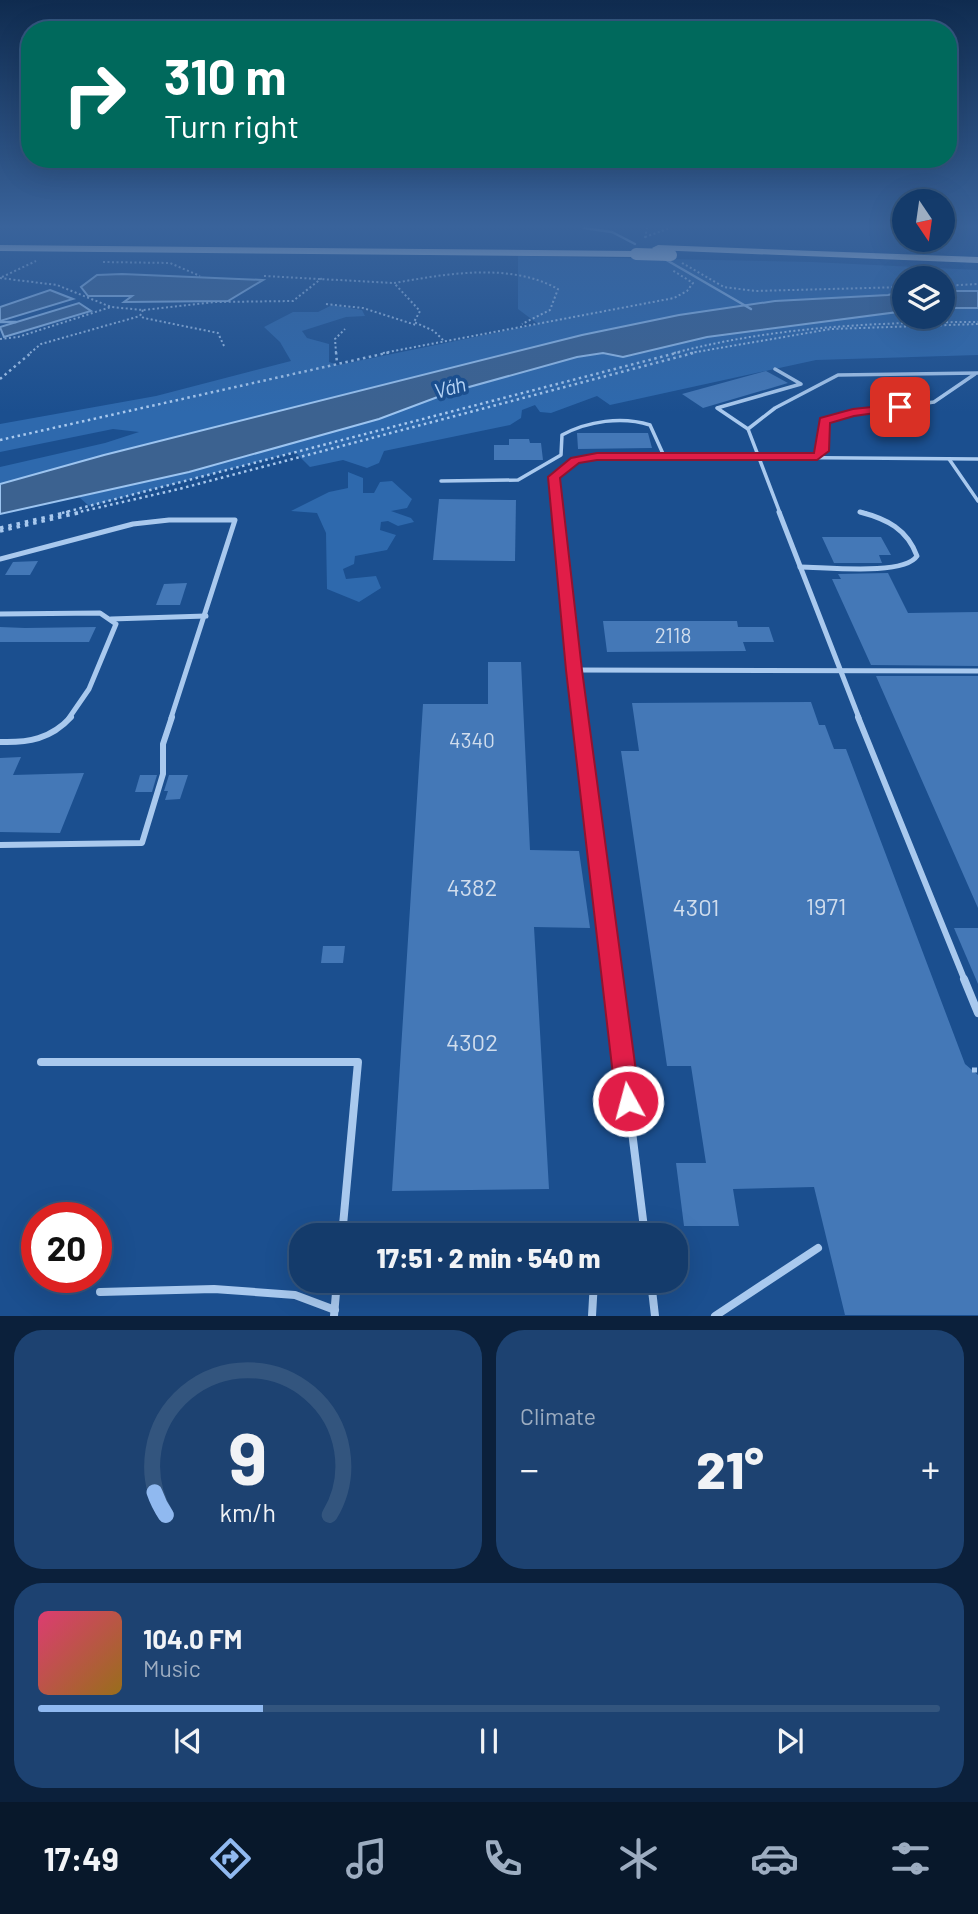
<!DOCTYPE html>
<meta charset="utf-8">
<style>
body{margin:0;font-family:Barlow,sans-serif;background:#1d4271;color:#f1f3f6;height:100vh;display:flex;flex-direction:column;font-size:26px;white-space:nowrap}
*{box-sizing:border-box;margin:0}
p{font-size:23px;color:#9dadc1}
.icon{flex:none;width:38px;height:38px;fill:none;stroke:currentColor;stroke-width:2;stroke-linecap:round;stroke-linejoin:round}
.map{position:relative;height:1316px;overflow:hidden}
.details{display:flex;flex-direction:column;gap:14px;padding:14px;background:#0b203b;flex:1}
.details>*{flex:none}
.guide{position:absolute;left:21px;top:21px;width:936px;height:147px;border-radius:28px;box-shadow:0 7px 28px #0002,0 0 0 2px #33557e;background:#00695c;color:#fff;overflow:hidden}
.needle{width:46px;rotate:167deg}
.fabs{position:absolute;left:892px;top:189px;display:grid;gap:14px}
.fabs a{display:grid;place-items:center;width:63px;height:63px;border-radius:50%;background:#143b6b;box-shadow:0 7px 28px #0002,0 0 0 2px #33557e;font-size:35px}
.speed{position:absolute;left:21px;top:1202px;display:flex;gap:14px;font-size:35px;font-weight:700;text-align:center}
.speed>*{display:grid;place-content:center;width:91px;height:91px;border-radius:50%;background:#143b6b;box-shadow:0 7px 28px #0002,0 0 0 2px #33557e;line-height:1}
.speed .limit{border:10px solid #d22;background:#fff;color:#111}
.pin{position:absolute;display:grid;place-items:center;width:60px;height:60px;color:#fff;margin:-30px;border-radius:14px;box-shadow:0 4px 10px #0006}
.me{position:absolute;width:77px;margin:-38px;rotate:353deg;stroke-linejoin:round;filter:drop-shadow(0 0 5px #0008)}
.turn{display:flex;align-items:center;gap:24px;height:147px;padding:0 28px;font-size:32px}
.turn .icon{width:91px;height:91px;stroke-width:2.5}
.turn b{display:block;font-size:49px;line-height:60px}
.big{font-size:52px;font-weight:800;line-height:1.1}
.details .widget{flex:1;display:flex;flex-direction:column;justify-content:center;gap:10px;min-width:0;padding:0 24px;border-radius:28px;background:#1d4271}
.details .dial{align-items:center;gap:0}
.dial svg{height:182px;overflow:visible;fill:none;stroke:#33557e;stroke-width:7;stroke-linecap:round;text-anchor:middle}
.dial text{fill:#f1f3f6;stroke:none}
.song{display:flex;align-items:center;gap:21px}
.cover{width:84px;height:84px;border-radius:10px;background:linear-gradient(135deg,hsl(340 70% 55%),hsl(40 70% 35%))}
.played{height:7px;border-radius:4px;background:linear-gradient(90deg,#90b9f0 25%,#33557e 25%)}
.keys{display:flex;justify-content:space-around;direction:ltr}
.heat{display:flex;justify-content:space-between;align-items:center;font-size:38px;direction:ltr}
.details .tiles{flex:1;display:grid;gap:14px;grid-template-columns:1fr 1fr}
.widget:last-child{grid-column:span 2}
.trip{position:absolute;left:289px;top:1223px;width:399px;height:70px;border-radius:28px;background:#143b6b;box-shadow:0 7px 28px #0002,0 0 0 2px #33557e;font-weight:800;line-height:70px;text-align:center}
.dock{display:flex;height:112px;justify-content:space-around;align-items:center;background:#08182b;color:#9dadc1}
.dock .icon{width:49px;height:49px}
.dock .current{color:#90b9f0}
.dock b{font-size:32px;color:#f1f3f6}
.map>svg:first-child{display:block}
</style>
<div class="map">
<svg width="978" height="1316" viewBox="0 0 978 1316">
<rect width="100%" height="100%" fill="#1b4f8f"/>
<!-- green -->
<g fill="#2e69ad">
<path d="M 518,256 L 812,262 L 978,270 L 978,291 L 943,291 L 943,278 L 905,278 L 905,291 L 888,295 L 775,301 L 679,315 L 582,335 L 104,455 L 0,484 L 0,467 L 105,443 L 139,432 L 113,429 L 0,452 L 0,424 L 156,396 L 291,361 L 280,342 L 264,327 L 293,312 L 318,312 L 332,305 L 362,310 L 365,316 L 346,317 L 302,331 L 307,338 L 329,344 L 329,362 L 338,365 L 538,324 L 518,309 Z"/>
<path d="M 943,308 L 978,308 L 978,355 L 816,360 L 610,405 L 597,396 L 551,413 L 540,412 L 535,405 L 522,410 L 521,418 L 510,425 L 384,451 L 379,463 L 367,468 L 343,460 L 310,467 L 295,452 L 89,506 L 79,497 L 189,472 L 379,419 L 451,392 L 577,357 L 603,353 L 623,357 L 707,337 L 905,311 L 905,317 L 943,317 Z"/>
<path d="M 348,472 L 363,478 L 363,493 L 374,493 L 380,482 L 392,481 L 412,499 L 407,508 L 391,511 L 411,518 L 414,522 L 398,526 L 388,521 L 381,522 L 380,530 L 396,535 L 387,550 L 355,556 L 354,564 L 343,569 L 346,579 L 376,576 L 381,588 L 359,602 L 327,589 L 326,533 L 317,513 L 291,511 L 329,492 L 348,488 Z"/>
</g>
<!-- water -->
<g fill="#3c6290" stroke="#9cc4f0" stroke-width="2">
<path d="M 122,274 L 263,280 L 228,301 L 124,302 L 132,296 L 88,296 L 81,287 L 97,275 Z"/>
<path d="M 50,290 L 73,299 L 0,321 L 0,307 Z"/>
<path d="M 905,291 L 905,311 L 707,337 L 623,357 L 603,353 L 577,357 L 451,392 L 379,419 L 189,472 L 0,514 L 0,484 L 104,455 L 582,335 L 679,315 L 775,301 L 888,295 Z"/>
<rect x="943" y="291" width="35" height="17"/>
<path d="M 79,303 L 91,311 L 4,337 L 0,327 Z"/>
</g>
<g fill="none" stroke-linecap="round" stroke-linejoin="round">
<!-- stream -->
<g stroke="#9cc4f0" stroke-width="2.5">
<path d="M 584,228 L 612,232 L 635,244"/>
<path d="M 663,258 L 751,309"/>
<path d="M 0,322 L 16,322"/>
</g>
</g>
<!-- building -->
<g fill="#4478b7">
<path d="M 766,371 L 788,383 L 703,408 L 682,394 Z"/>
<path d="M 577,433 L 648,433 L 652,448 L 578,449 Z"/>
<path d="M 509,439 L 529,439 L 530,443 L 541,443 L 543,460 L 494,460 L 494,445 L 509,445 Z"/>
<path d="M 439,499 L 516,500 L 515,561 L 433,560 Z"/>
<path d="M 822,537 L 881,537 L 891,555 L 879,555 L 882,563 L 834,563 Z"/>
<path d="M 38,561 L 30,575 L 5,575 L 13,562 Z"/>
<path d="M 888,573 L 908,613 L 978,612 L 978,666 L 871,665 L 832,579 L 841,579 L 838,574 Z"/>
<path d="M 187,583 L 180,605 L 156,605 L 164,584 Z"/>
<path d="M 603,621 L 737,621 L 738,627 L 769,627 L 774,642 L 743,642 L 746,651 L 607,652 Z"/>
<path d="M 0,627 L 25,628 L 96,627 L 89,642 L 0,642 Z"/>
<path d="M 488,662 L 521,662 L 530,850 L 579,851 L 590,928 L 534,927 L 549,1189 L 392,1191 L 423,704 L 488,704 Z"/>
<path d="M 876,676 L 978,676 L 978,908 L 887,701 Z"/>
<path d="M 811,702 L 819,725 L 825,725 L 834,749 L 846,749 L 965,1064 L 978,1075 L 978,1315 L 845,1315 L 814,1187 L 733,1189 L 739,1226 L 684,1226 L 676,1163 L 706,1163 L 691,1066 L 667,1066 L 621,751 L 639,751 L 632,703 Z"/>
<path d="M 21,757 L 13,775 L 84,773 L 60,833 L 0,832 L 0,758 Z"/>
<path d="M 140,775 L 157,775 L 152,792 L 135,792 Z"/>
<path d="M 169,775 L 188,775 L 180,799 L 165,800 L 168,791 L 164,791 Z"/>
<path d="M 954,928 L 978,928 L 978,984 Z"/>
<path d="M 323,946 L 345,946 L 343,963 L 321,963 Z"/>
</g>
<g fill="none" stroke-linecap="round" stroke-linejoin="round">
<!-- path-far3 -->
<g stroke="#a9c9ee" stroke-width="2" stroke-dasharray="2 2.5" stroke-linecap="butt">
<path d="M 645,237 L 670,228"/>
<path d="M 645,238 L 647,228"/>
<path d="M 103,262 L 170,263 L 200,276"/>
<path d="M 682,263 L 724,287 L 755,291 L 905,287"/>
<path d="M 264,276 L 394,283"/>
<path d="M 2,277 L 36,261"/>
<path d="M 0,278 L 57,285 L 111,307 L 143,310 L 215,302 L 293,301 L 322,278"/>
<path d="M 943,286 L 978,284"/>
<path d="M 326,304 L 363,308 L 416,325"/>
<path d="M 143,310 L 140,316 L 144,318 L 218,333 L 224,346"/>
<path d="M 0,339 L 18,337 L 111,307"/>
<path d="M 443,340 L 434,331 L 414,322 L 420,311 L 394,283 C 446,274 510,262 558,289 L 550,310 L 522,324"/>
<path d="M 30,353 L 41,344 L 140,316"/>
<path d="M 336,353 L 335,339 L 345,329"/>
<path d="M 383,353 L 674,298 L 687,291 L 693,283 L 672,270"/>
<path d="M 674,353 C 773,327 876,322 978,322"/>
<path d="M 690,353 L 831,329 L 978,324"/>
</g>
<!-- path-far2 -->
<g stroke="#a9c9ee" stroke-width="2.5" stroke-dasharray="2.5 3.5" stroke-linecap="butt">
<path d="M 336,352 L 337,363"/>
<path d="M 0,379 L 32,352"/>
<path d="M 0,440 L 391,352"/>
<path d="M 62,513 L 680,352"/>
<path d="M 75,513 L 179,489 L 697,352"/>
</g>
<!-- path-far1 -->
<g stroke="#a9c9ee" stroke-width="3.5" stroke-dasharray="3.5 5" stroke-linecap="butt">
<path d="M 0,528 L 69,512"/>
<path d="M 0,531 L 82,512"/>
</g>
<!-- path -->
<path stroke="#a9c9ee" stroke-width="5" stroke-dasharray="5 8" stroke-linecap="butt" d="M 972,1070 L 978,1070"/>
<!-- service-far3 -->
<g stroke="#a9c9ee" stroke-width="3.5">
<path d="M 748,429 L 717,408 L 801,384 L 775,369"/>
<path d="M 817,456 L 822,451 L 824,421 L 851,414 L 934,402 L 975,374"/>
<path d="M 949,459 L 978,501"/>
<path d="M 441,481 L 518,480 L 561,455 L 562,435 C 588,421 622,416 650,425 L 664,456"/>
<path d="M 860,512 L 866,513"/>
<path d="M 558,513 L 554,477 L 576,460 L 597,456 L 978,459"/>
<path d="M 780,513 L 748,429 L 775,408 L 838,375 L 978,373"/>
</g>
<!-- service-far2 -->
<g stroke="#a9c9ee" stroke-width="5">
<path d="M 558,512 L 580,718"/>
<path d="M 779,512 L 859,718"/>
<path d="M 0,559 L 133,524 L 169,520 L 235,520 L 171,718"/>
<path d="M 800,567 C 825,567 904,576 917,556 C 907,529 887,519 860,512"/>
<path d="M 0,614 L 100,613 L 116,624 L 89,689 L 69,718"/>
<path d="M 111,619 L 206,616"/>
<path d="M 574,670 L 978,671"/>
</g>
<!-- service-far1 -->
<g stroke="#a9c9ee" stroke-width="6">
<path d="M 580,717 L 613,981"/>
<path d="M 858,717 L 965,981"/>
<path d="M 0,742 C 28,743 51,739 71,717"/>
<path d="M 0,845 L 142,843 L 163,774 L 163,744 L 172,717"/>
</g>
<!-- service -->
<g stroke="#a9c9ee" stroke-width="8">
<path d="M 613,979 L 645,1236"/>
<path d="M 964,979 L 978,1013"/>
<path d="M 41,1062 L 358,1062 L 342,1236"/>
<path d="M 651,1281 L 655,1316"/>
<path d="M 100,1292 L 214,1289 L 295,1295 L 335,1310"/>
<path d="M 334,1316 L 337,1281"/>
<path d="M 592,1316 L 594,1281"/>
<path d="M 715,1316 L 818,1248"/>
</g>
<!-- motorway -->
<g fill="#fff" fill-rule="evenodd">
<path d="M 0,245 L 636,251 L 642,254 L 636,257 L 0,251 Z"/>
<path d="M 658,245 L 978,257 L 978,263 L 654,250 L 652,248 Z"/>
</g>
<!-- motorway-bridge -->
<path stroke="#fff" stroke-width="12" d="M 636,254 L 671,255"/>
</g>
<!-- sky -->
<linearGradient id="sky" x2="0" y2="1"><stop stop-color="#0f2b4f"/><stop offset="0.55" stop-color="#39639b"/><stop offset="1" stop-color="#39639b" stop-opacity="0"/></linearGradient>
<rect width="978" height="412" fill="url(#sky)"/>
<!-- route -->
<path fill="#e11d48" stroke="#92132f" stroke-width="2" d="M 900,404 L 906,407 L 904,409 L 854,416 L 830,423 L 829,451 L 817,460 L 597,460 L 579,463 L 560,478 L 582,670 L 640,1101 L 636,1109 L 628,1113 L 619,1109 L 616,1101 L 566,670 L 548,477 L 571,458 L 597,453 L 814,453 L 820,418 L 853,409 Z"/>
<g text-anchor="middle" stroke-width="7" stroke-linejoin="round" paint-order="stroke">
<!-- far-water labels -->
<g font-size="21" font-style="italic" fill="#b5d3f5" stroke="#1b4f8f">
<text transform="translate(450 388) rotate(-15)" y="7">Váh</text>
</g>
<!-- number labels -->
<g font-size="21" fill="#d0dded">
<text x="673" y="643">2118</text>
<text x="472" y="748">4340</text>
</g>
<!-- near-number labels -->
<g font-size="24" fill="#d0dded">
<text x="472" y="896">4382</text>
<text x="826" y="915">1971</text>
<text x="696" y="916">4301</text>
<text x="472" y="1051">4302</text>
</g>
</g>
</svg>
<div class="fabs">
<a><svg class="needle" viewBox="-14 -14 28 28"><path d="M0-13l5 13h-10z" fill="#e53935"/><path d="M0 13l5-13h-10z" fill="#9dadc1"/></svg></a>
<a><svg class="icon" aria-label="layers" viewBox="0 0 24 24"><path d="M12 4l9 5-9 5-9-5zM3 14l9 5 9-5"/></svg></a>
</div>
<div class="speed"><div class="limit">20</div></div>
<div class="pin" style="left:900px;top:407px;background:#d93025"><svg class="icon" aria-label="arrive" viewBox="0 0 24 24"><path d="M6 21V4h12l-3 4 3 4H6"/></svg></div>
<svg class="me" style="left:628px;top:1101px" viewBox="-20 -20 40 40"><circle r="17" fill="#e11d48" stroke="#fff" stroke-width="3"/><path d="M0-11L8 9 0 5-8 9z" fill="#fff"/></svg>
<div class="trip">17:51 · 2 min · 540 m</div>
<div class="guide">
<div class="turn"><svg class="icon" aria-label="right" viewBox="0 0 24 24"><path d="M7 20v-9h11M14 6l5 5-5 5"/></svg><div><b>310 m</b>Turn right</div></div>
</div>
</div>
<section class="details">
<div class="tiles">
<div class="widget dial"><svg viewBox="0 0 100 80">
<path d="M14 69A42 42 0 1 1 86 69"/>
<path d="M14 69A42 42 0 0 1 9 59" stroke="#90b9f0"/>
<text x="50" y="56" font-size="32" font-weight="700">9</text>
<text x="50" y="72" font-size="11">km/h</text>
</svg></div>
<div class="widget"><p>Climate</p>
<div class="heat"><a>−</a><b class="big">21°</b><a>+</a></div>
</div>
<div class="widget">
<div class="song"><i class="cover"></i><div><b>104.0 FM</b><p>Music</p></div></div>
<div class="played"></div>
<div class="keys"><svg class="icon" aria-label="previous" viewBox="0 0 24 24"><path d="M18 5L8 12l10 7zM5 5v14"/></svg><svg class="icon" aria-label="pause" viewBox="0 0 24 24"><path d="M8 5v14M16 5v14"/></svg><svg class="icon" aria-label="next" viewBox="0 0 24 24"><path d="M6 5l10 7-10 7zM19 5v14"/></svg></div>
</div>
</div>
</section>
<nav class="dock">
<b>17:49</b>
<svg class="icon current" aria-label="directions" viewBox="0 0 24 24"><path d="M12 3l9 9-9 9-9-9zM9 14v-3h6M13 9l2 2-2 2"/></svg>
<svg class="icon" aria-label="music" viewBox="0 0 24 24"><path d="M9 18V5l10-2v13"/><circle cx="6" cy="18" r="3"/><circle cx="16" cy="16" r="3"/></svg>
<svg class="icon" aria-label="phone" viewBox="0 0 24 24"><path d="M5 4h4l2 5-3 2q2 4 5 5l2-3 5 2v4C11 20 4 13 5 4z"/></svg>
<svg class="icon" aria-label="climate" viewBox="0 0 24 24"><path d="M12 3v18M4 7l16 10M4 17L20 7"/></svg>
<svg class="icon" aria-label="car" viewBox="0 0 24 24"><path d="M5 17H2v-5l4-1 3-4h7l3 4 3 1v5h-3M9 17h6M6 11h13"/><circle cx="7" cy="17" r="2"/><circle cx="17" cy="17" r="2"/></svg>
<svg class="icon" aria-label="filters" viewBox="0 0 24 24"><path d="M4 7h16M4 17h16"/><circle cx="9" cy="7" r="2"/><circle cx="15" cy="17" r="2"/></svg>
</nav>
